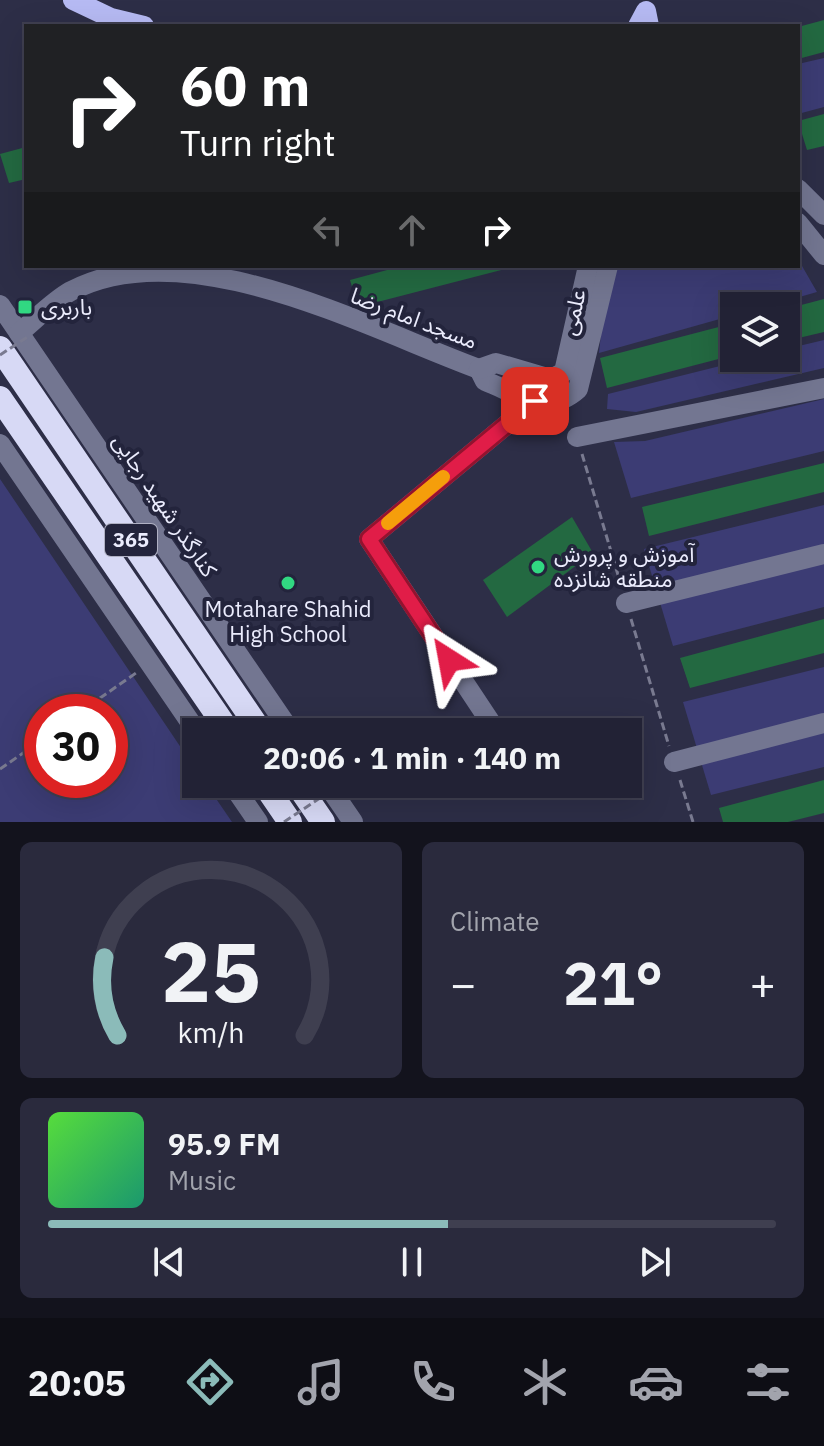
<!DOCTYPE html>
<meta charset="utf-8">
<style>
body{margin:0;font-family:"IBM Plex Sans","Noto Sans Arabic",sans-serif;background:#2a2a3d;color:#f1f3f6;height:100vh;display:flex;flex-direction:column;font-size:30px;white-space:nowrap}
*{box-sizing:border-box;margin:0}
p{font-size:26px;color:#a2a4ad}
.icon{flex:none;width:44px;height:44px;fill:none;stroke:currentColor;stroke-width:2;stroke-linecap:round;stroke-linejoin:round}
.map{position:relative;height:822px;overflow:hidden}
.panel{display:flex;flex-direction:column;gap:20px;padding:20px;background:#13131d;flex:1}
.panel>*{flex:none}
.top-card{position:absolute;left:24px;top:24px;width:776px;height:244px;border-radius:0px;box-shadow:0 8px 32px #0002,0 0 0 2px #3f3f50;background:#202124;color:#fff;overflow:hidden}
.fabs{position:absolute;left:720px;top:292px;display:grid;gap:16px}
.fabs a{display:grid;place-items:center;width:80px;height:80px;border-radius:0px;background:#222235;box-shadow:0 8px 32px #0002,0 0 0 2px #3f3f50;font-size:40px}
.speed{position:absolute;left:24px;top:694px;display:flex;gap:16px;font-size:40px;font-weight:700;text-align:center}
.speed>*{display:grid;place-content:center;width:104px;height:104px;border-radius:50%;background:#222235;box-shadow:0 8px 32px #0002,0 0 0 2px #3f3f50;line-height:1}
.speed .limit{border:12px solid #d22;background:#fff;color:#111}
.pin{position:absolute;display:grid;place-items:center;width:68px;height:68px;color:#fff;margin:-34px;border-radius:16px;box-shadow:0 4px 12px #0006}
.me{position:absolute;width:88px;margin:-44px;rotate:326deg;stroke-linejoin:round;filter:drop-shadow(0 0 6px #0008)}
.turn{display:flex;align-items:center;gap:28px;height:168px;padding:0 24px;font-size:36px}
.turn .icon{width:104px;height:104px;stroke-width:2.5}
.turn b{display:block;font-size:56px;line-height:68px}
.lanes{display:flex;align-items:center;height:76px;padding:0 24px;background:#0003;justify-content:center;gap:40px;direction:ltr}
.lanes .off{opacity:.35}
.big{font-size:60px;font-weight:700;line-height:1.1}
.panel .widget{flex:1;display:flex;flex-direction:column;justify-content:center;gap:12px;min-width:0;padding:0 28px;border-radius:12px;background:#2a2a3d}
.panel .dial{align-items:center;gap:0}
.dial svg{height:208px;overflow:visible;fill:none;stroke:#3f3f50;stroke-width:7;stroke-linecap:round;text-anchor:middle}
.dial text{fill:#f1f3f6;stroke:none}
.song{display:flex;align-items:center;gap:24px}
.cover{width:96px;height:96px;border-radius:12px;background:linear-gradient(135deg,hsl(110 70% 55%),hsl(160 70% 35%))}
.played{height:8px;border-radius:4px;background:linear-gradient(90deg,#8bbbb9 55%,#3f3f50 55%)}
.keys{display:flex;justify-content:space-around;direction:ltr}
.heat{display:flex;justify-content:space-between;align-items:center;font-size:44px;direction:ltr}
.panel .tiles{flex:1;display:grid;gap:20px;grid-template-columns:1fr 1fr}
.widget:last-child{grid-column:span 2}
.trip{position:absolute;left:182px;top:718px;width:460px;height:80px;border-radius:0px;background:#222235;box-shadow:0 8px 32px #0002,0 0 0 2px #3f3f50;font-weight:700;line-height:80px;text-align:center}
.menu{display:flex;height:128px;justify-content:space-around;align-items:center;background:#0e0e15;color:#a2a4ad}
.menu .icon{width:56px;height:56px}
.menu .current{color:#8bbbb9}
.menu b{font-size:36px;color:#f1f3f6}
.map>svg:first-child{display:block}
</style>
<div class="map">
<svg width="824" height="822" viewBox="0 0 824 822">
<rect width="100%" height="100%" fill="#2d2e47"/>
<!-- green -->
<g fill="#3c3c74" fill-rule="evenodd">
<path d="M 824,58 L 824,107 L 798,114 L 798,64 Z"/>
<path d="M 798,259 L 817,292 L 768,306 L 734,306 L 734,315 L 599,353 L 608,266 L 798,266 Z"/>
<path d="M 824,340 L 824,368 L 636,412 L 607,409 L 608,394 L 752,358 L 786,358 L 786,349 Z"/>
<path d="M 824,399 L 824,451 L 631,498 L 614,442 L 645,441 Z"/>
<path d="M 0,479 L 196,770 L 196,784 L 206,784 L 232,822 L 0,822 ZM 42,712 L 110,712 L 110,780 L 42,780 Z"/>
<path d="M 824,505 L 824,607 L 673,646 L 644,549 Z"/>
<path d="M 824,667 L 824,767 L 711,795 L 683,702 Z"/>
</g>
<!-- building -->
<g fill="#236941">
<path d="M 824,20 L 824,52 L 798,59 L 798,27 Z"/>
<path d="M 824,114 L 824,146 L 807,150 L 798,121 Z"/>
<path d="M 26,147 L 26,179 L 9,183 L 0,154 Z"/>
<path d="M 402,266 L 513,266 L 513,267 L 358,307 L 350,280 Z"/>
<path d="M 824,299 L 824,332 L 786,341 L 786,309 Z"/>
<path d="M 734,323 L 734,355 L 607,388 L 600,358 Z"/>
<path d="M 824,463 L 824,492 L 649,536 L 642,507 Z"/>
<path d="M 572,517 L 593,553 L 507,617 L 483,580 Z"/>
<path d="M 824,619 L 824,653 L 690,688 L 680,658 Z"/>
<path d="M 824,780 L 824,813 L 788,822 L 723,822 L 719,808 Z"/>
</g>
<g fill="none" stroke-linecap="round" stroke-linejoin="round">
<!-- path -->
<g stroke="#797a90" stroke-width="3" stroke-dasharray="8 4" stroke-linecap="butt">
<path d="M 582,454 L 621,585"/>
<path d="M 631,619 L 669,746"/>
<path d="M 80,712 L 136,673"/>
<path d="M 0,769 L 42,740"/>
<path d="M 680,780 L 693,822"/>
</g>
<!-- minor -->
<g stroke="#737691" stroke-width="20">
<path d="M 798,189 L 824,215"/>
<path d="M 798,223 L 824,255"/>
<path d="M 0,305 L 291,732"/>
<path d="M 19,333 C 35,320 53,301 71,291 C 187,230 367,328 479,369"/>
<path d="M 479,369 L 485,381 C 519,394 547,417 578,389 L 608,266"/>
<path d="M 479,369 L 496,363 L 551,379 L 564,372 L 588,266"/>
<path d="M 577,437 L 824,388"/>
<path d="M 0,444 L 197,732"/>
<path d="M 626,603 L 824,554"/>
<path d="M 497,732 L 369,539 L 535,401"/>
<path d="M 674,762 L 824,723"/>
<path d="M 232,784 L 258,822"/>
<path d="M 327,784 L 353,822"/>
<path d="M 531,784 L 532,785"/>
</g>
<!-- major -->
<g stroke="#b6baf3" stroke-width="20">
<path d="M 73,0 L 111,18 L 144,26"/>
<path d="M 638,26 L 646,11 L 649,26"/>
</g>
<!-- highway -->
<g stroke="#d7d9f5" stroke-width="24">
<path d="M 0,348 L 261,732"/>
<path d="M 0,398 L 229,732"/>
<path d="M 264,784 L 290,822"/>
<path d="M 297,784 L 323,822"/>
</g>
<!-- path-bridge -->
<g stroke="#797a90" stroke-width="3" stroke-dasharray="8 4" stroke-linecap="butt">
<path d="M 0,355 L 29,336"/>
<path d="M 284,822 L 341,784"/>
</g>
</g>
<g fill="none" stroke-linecap="round" stroke-linejoin="round">
<defs>
<path id="route" d="M 449,660 L 369,539 L 535,401"/>
</defs>
<!-- route casing -->
<use href="#route" stroke="#92132f" stroke-width="20"/>
<!-- route -->
<use href="#route" stroke="#e11d48" stroke-width="14"/>
<!-- slow -->
<path stroke="#f59e0b" stroke-width="14" d="M 388,523 L 443,477"/>
</g>
<!-- markers -->
<g fill="#31d882" stroke="#23243c" stroke-width="3">
<rect x="17" y="299" width="16" height="16" rx="4"/>
<circle cx="538" cy="567" r="8"/>
<circle cx="288" cy="583" r="8"/>
</g>
<g text-anchor="middle" stroke-width="8" stroke-linejoin="round" paint-order="stroke">
<!-- shield labels -->
<rect fill="#23243c" stroke="#afb0c3" stroke-width="2" x="105" y="524" width="52" height="32" rx="6"/>
<g font-size="20" font-weight="bold" fill="#ebecfd">
<text x="131" y="547">365</text>
</g>
<!-- poi labels -->
<g font-size="22" fill="#ebecfd" stroke="#23243c" text-anchor="start">
<text x="41" y="315">باربری</text>
<text x="554" y="562">آموزش و پرورش<tspan x="554" dy="25">منطقه شانزده</tspan></text>
<text x="288" y="617" text-anchor="middle">Motahare Shahid<tspan x="288" dy="25">High School</tspan></text>
</g>
<!-- street labels -->
<g font-size="22" fill="#ebecfd" stroke="#23243c">
<text transform="translate(573 312) rotate(-77)" y="8">علمی</text>
<text transform="translate(414 318) rotate(21)" y="8">مسجد امام رضا</text>
<text transform="translate(165 505) rotate(56)" y="8">کنارگذر شهید رجایی</text>
</g>
</g>
</svg>
<div class="fabs">
<a><svg class="icon" aria-label="layers" viewBox="0 0 24 24"><path d="M12 4l9 5-9 5-9-5zM3 14l9 5 9-5"/></svg></a>
</div>
<div class="speed"><div class="limit">30</div></div>
<div class="pin" style="left:535px;top:401px;background:#d93025"><svg class="icon" aria-label="arrive" viewBox="0 0 24 24"><path d="M6 21V4h12l-3 4 3 4H6"/></svg></div>
<svg class="me" style="left:449px;top:660px" viewBox="-20 -20 40 40"><path d="M0-17L14 15 0 8-14 15z" fill="#e11d48" stroke="#fff" stroke-width="4"/></svg>
<div class="trip">20:06 · 1 min · 140 m</div>
<div class="top-card">
<div class="turn"><svg class="icon" aria-label="right" viewBox="0 0 24 24"><path d="M7 20v-9h11M14 6l5 5-5 5"/></svg><div><b>60 m</b>Turn right</div></div>
<div class="lanes"><svg class="icon off" aria-label="left" viewBox="0 0 24 24"><path d="M17 20v-9H6M10 6l-5 5 5 5"/></svg><svg class="icon off" aria-label="ahead" viewBox="0 0 24 24"><path d="M12 20V5M6 11l6-6 6 6"/></svg><svg class="icon" aria-label="right" viewBox="0 0 24 24"><path d="M7 20v-9h11M14 6l5 5-5 5"/></svg></div>
</div>
</div>
<section class="panel">
<div class="tiles">
<div class="widget dial"><svg viewBox="0 0 100 80">
<path d="M14 69A42 42 0 1 1 86 69"/>
<path d="M14 69A42 42 0 0 1 9 39" stroke="#8bbbb9"/>
<text x="50" y="56" font-size="32" font-weight="700">25</text>
<text x="50" y="72" font-size="11">km/h</text>
</svg></div>
<div class="widget"><p>Climate</p>
<div class="heat"><a>−</a><b class="big">21°</b><a>+</a></div>
</div>
<div class="widget">
<div class="song"><i class="cover"></i><div><b>95.9 FM</b><p>Music</p></div></div>
<div class="played"></div>
<div class="keys"><svg class="icon" aria-label="previous" viewBox="0 0 24 24"><path d="M18 5L8 12l10 7zM5 5v14"/></svg><svg class="icon" aria-label="pause" viewBox="0 0 24 24"><path d="M8 5v14M16 5v14"/></svg><svg class="icon" aria-label="next" viewBox="0 0 24 24"><path d="M6 5l10 7-10 7zM19 5v14"/></svg></div>
</div>
</div>
</section>
<nav class="menu">
<b>20:05</b>
<svg class="icon current" aria-label="directions" viewBox="0 0 24 24"><path d="M12 3l9 9-9 9-9-9zM9 14v-3h6M13 9l2 2-2 2"/></svg>
<svg class="icon" aria-label="music" viewBox="0 0 24 24"><path d="M9 18V5l10-2v13"/><circle cx="6" cy="18" r="3"/><circle cx="16" cy="16" r="3"/></svg>
<svg class="icon" aria-label="phone" viewBox="0 0 24 24"><path d="M5 4h4l2 5-3 2q2 4 5 5l2-3 5 2v4C11 20 4 13 5 4z"/></svg>
<svg class="icon" aria-label="climate" viewBox="0 0 24 24"><path d="M12 3v18M4 7l16 10M4 17L20 7"/></svg>
<svg class="icon" aria-label="car" viewBox="0 0 24 24"><path d="M5 17H2v-5l4-1 3-4h7l3 4 3 1v5h-3M9 17h6M6 11h13"/><circle cx="7" cy="17" r="2"/><circle cx="17" cy="17" r="2"/></svg>
<svg class="icon" aria-label="filters" viewBox="0 0 24 24"><path d="M4 7h16M4 17h16"/><circle cx="9" cy="7" r="2"/><circle cx="15" cy="17" r="2"/></svg>
</nav>
